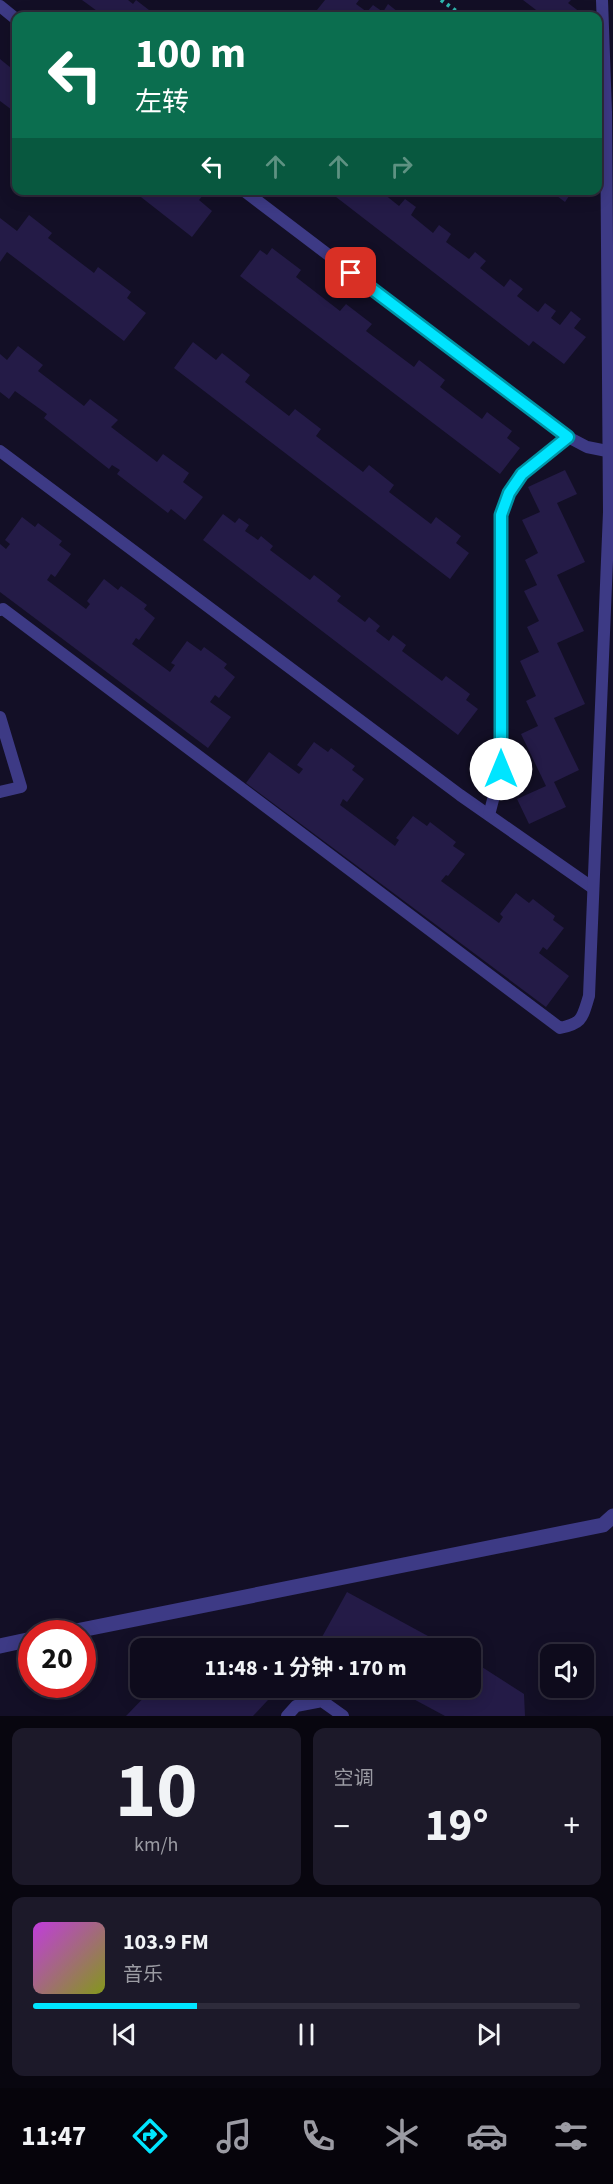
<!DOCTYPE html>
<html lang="zh">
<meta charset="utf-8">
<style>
body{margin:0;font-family:"Source Sans 3","Noto Sans SC",sans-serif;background:#1c1929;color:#f1f3f6;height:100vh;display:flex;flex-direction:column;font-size:22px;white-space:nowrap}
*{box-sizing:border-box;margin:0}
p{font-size:20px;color:#9b9ba3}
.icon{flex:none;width:33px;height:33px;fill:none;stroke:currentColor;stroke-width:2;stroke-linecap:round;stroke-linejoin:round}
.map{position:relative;height:1716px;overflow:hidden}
.details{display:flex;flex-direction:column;gap:12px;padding:12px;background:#08060f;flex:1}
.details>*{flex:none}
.top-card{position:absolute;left:12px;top:12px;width:590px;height:183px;border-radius:12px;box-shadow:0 3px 15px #0003,0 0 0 2px #2e2b3b;background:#0b6e4f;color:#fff;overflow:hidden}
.buttons{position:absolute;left:540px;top:1644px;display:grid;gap:12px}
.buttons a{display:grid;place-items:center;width:54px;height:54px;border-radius:12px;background:#0e0b1c;box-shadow:0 3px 15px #0003,0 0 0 2px #2e2b3b;font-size:30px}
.speed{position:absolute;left:18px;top:1620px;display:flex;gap:12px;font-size:30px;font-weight:700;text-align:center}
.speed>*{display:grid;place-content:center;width:78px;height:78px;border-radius:50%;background:#0e0b1c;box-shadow:0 3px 15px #0003,0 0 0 2px #2e2b3b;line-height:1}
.speed .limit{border:9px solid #d22;background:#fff;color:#111}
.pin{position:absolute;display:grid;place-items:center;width:51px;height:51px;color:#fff;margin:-26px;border-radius:12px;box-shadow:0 3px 9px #0006}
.me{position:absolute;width:66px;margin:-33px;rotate:0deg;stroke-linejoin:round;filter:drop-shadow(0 0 4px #0008)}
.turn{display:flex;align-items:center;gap:21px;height:126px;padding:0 24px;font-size:27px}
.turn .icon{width:78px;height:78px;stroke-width:2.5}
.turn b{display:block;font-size:42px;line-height:51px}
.lanes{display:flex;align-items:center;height:57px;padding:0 24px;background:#0003;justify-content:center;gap:30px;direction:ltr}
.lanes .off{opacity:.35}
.big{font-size:45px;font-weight:700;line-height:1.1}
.details .tile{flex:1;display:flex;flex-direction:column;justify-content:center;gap:9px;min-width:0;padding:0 21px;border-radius:12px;background:#1c1929}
.details .dial{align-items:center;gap:0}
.dial b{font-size:78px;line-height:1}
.song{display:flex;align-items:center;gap:18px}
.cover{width:72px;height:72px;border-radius:9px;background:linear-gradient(135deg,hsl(290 70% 55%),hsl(70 70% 35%))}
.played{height:6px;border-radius:3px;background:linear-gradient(90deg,#00e5ff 30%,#2e2b3b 30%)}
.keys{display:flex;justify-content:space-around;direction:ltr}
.heat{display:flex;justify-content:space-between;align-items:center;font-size:33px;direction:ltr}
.details .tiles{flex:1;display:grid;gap:12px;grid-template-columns:1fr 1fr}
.tile:last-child{grid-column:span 2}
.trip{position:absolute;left:130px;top:1638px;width:351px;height:60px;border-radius:12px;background:#0e0b1c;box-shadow:0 3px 15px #0003,0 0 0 2px #2e2b3b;font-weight:700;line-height:60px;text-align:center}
.dock{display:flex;height:96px;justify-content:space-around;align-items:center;background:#06040b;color:#9b9ba3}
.dock .icon{width:42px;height:42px}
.dock .active{color:#00e5ff}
.dock b{font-size:27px;color:#f1f3f6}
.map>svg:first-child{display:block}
</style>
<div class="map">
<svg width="613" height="1716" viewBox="0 0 613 1716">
<rect width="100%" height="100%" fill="#130f26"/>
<!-- building -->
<g fill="#241b47">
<path d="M 82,0 L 128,0 L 133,4 L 136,0 L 149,10 L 146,14 L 149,16 L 104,16 Z"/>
<path d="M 325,0 L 359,0 L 356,4 L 367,12 L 373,5 L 383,12 L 388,4 L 398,12 L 395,16 L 325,16 L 317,10 Z"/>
<path d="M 523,0 L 571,0 L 568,3 L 585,16 L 544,16 Z"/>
<path d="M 0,59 L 16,72 L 16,113 L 0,101 Z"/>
<path d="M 132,190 L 199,190 L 204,194 L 199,200 L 212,211 L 192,237 Z"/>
<path d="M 327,190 L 379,190 L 399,206 L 405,199 L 416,207 L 411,215 L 433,233 L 439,225 L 451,234 L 446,242 L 469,259 L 475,252 L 486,261 L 480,268 L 504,287 L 510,279 L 523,289 L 517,296 L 538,312 L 545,303 L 556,311 L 551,318 L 560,325 L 571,311 L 581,319 L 574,328 L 586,337 L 564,364 L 533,341 L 529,346 Z"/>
<path d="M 549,190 L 573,190 L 565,202 Z"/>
<path d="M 29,215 L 52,233 L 48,238 L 94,273 L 98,267 L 131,292 L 127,298 L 146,313 L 124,341 L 7,252 L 0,262 L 0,218 L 17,231 Z"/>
<path d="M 272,248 L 301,270 L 296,277 L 340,311 L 346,304 L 372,324 L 366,331 L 414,367 L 419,360 L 445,380 L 440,387 L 482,419 L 487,412 L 512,431 L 507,438 L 520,448 L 500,474 L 240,276 L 260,250 L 267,255 Z"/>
<path d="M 193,342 L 216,360 L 222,353 L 250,375 L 245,382 L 289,416 L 295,409 L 321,429 L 316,436 L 363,472 L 369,465 L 394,485 L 389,492 L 431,524 L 436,517 L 461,536 L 456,543 L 469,553 L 450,579 L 174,368 Z"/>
<path d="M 18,346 L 43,365 L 38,371 L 84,406 L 90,399 L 118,420 L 111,427 L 157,462 L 163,454 L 189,473 L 183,482 L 203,497 L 185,520 L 171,509 L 168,513 L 117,474 L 120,470 L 112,465 L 109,469 L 44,418 L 47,414 L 15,391 L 9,399 L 0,392 L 0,354 L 7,360 Z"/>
<path d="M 565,470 L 577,494 L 557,503 L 585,562 L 557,575 L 584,631 L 557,643 L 585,704 L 554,718 L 579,770 L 554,782 L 566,807 L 529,824 L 517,799 L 546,786 L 521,734 L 538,726 L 526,701 L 536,696 L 520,661 L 539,652 L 527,627 L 539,621 L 524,591 L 537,585 L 525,560 L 538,553 L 522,520 L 540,512 L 528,487 Z"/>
<path d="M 223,514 L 235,523 L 239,518 L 249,525 L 245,531 L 258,540 L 261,536 L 273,546 L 270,550 L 310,580 L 314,575 L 341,596 L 337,601 L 365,622 L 369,617 L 380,626 L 376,631 L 389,641 L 393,635 L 406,645 L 402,651 L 442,681 L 446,676 L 470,694 L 466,700 L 478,709 L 458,735 L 203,540 Z"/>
<path d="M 22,517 L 35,527 L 38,523 L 62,541 L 59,545 L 71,554 L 55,577 L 51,574 L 47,580 L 86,609 L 90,604 L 87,601 L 104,579 L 118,590 L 121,586 L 147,605 L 144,609 L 155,618 L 139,640 L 136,638 L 132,644 L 170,672 L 175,665 L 171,663 L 187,641 L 201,651 L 204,647 L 227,664 L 224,668 L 235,677 L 219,698 L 215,695 L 210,702 L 231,717 L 208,748 L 0,592 L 0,544 L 6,549 L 10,544 L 5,540 Z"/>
<path d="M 314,742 L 328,752 L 331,748 L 355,766 L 352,770 L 364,779 L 347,802 L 343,799 L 340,805 L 395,846 L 399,840 L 396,838 L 413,816 L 427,826 L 430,822 L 456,842 L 453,846 L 465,854 L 448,876 L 446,875 L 441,881 L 499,923 L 503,917 L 500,914 L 516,893 L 529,903 L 533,899 L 555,916 L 553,920 L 564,928 L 547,950 L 543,947 L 539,953 L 569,976 L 546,1007 L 246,783 L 269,752 L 299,774 L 303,769 L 297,765 Z"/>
<path d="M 347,1592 L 450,1648 L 322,1648 L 317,1646 Z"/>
<path d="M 201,1637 L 213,1648 L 190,1648 Z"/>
<path d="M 471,1660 L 524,1694 L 525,1716 L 445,1716 L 393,1688 L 471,1688 Z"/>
<path d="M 153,1688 L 254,1688 L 268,1700 L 253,1716 L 126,1716 Z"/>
</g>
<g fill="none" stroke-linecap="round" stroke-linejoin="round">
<!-- path -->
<path stroke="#2fb8b0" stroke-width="4" stroke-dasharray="3 4.5" stroke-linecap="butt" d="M 441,0 L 463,16"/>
<!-- service -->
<g stroke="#3d3a85" stroke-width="12">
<path d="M 0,6 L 16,19"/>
<path d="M 243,190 L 568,437 L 587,447 L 607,451"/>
<path d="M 0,451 L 460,795 L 593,888"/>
<path d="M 0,610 L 3,609 L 560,1028 C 583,1023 582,1018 589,996 L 609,512 L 606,112 L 602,0"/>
<path d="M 0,717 L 21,787 L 0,792"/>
<path d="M 489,815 L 501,769 L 501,515 L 509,493 L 522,474 L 568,437"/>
<path d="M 287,1716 L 296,1706 L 322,1701 L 343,1716"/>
</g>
<!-- minor -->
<g stroke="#3d3a85" stroke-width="15">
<path d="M 61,1634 L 603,1525 L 613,1516"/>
<path d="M 0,1646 L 32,1639"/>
</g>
</g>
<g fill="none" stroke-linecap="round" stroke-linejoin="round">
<defs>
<path id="route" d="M 351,273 L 568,437 L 522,474 L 509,493 L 501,515 L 501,769"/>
</defs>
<!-- route casing -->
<use href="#route" stroke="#0095a6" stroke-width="15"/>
<!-- route -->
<use href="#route" stroke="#00e5ff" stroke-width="10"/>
</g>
</svg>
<div class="buttons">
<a><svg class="icon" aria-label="sound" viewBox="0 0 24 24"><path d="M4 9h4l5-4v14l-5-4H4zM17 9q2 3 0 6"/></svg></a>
</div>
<div class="speed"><div class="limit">20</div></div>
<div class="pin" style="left:351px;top:273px;background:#d93025"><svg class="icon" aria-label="arrive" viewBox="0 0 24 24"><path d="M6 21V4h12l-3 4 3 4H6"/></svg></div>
<svg class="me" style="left:501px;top:769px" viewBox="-20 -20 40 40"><circle r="19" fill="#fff"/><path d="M0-13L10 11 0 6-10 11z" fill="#00e5ff"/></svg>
<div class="trip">11:48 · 1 分钟 · 170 m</div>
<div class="top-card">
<div class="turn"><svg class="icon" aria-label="left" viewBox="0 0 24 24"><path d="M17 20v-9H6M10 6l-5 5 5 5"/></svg><div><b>100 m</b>左转</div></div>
<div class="lanes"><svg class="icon" aria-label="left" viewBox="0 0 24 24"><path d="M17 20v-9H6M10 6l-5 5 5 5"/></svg><svg class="icon off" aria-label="ahead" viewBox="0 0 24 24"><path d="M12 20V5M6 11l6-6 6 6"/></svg><svg class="icon off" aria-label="ahead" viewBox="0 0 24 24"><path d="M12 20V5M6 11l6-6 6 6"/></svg><svg class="icon off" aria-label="right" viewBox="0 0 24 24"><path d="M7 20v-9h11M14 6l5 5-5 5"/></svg></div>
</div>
</div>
<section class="details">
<div class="tiles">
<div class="tile dial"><b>10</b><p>km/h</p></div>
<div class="tile"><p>空调</p>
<div class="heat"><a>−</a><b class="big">19°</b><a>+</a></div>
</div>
<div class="tile">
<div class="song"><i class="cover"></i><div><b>103.9 FM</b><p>音乐</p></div></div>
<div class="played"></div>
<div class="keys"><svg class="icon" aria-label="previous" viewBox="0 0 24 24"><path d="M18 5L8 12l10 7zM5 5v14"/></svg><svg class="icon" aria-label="pause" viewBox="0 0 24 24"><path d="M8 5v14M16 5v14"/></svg><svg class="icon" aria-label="next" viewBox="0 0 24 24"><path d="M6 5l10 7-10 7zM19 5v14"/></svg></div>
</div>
</div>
</section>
<nav class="dock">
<b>11:47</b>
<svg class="icon active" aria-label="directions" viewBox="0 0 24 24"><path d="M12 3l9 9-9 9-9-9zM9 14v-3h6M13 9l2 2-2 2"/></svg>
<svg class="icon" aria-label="music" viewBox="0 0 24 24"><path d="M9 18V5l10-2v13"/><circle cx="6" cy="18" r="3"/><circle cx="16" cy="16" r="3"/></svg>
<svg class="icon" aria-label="phone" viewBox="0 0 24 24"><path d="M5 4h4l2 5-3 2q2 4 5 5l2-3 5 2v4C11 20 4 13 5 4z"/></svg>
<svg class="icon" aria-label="climate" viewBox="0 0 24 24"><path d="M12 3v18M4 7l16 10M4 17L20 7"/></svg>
<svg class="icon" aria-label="car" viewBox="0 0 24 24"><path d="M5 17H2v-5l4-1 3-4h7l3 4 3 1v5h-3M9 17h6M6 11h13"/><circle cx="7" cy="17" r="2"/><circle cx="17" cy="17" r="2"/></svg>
<svg class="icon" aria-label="filters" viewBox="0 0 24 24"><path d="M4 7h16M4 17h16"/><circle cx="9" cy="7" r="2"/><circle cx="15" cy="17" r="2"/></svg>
</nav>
